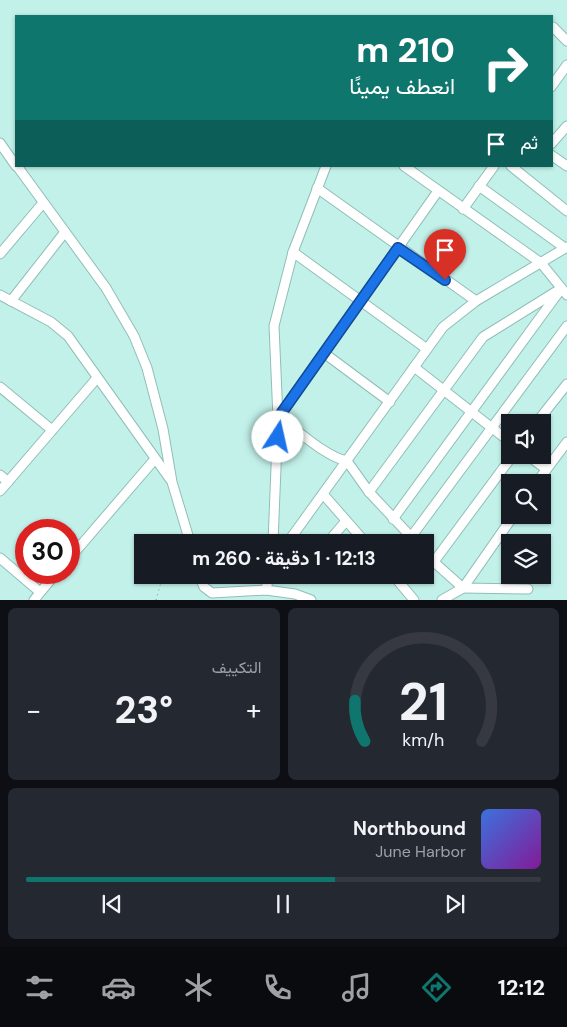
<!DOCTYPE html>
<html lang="ar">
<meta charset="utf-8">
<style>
body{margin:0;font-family:"DM Sans",Vazirmatn,sans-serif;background:#242831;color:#f1f3f6;direction:rtl;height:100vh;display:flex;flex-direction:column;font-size:19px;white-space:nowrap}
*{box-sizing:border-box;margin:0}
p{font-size:16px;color:#9ea1a6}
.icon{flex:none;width:28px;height:28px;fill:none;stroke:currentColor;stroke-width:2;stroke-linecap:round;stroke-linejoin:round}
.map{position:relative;height:600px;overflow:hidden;direction:ltr}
.sheet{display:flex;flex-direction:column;gap:8px;padding:8px;background:#0d0f14;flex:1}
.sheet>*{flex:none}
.hud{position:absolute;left:15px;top:15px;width:538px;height:152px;border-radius:0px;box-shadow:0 1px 4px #0004;direction:rtl;background:#0f766e;color:#fff;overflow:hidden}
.fabs{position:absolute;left:501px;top:414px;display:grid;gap:10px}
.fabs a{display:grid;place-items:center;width:50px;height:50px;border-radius:0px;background:#171b24;box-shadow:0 1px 4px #0004;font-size:25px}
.speed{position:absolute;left:15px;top:519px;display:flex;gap:10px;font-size:25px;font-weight:700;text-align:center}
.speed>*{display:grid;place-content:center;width:65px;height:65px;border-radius:50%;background:#171b24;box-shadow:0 1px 4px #0004;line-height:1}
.speed .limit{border:8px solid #d22;background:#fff;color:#111}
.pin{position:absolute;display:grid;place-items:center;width:42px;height:42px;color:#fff;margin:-51px -21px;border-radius:50% 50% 50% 0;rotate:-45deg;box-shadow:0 0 5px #0007}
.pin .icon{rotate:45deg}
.me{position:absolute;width:55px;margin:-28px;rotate:10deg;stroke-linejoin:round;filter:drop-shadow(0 0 4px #0008)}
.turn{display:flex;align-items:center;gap:18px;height:105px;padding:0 15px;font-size:22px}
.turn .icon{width:65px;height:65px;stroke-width:2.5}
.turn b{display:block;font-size:35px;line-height:42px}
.then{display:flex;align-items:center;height:48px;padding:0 15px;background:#0003;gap:10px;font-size:19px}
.big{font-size:38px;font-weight:700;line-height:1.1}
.sheet .card{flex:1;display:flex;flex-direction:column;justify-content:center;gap:8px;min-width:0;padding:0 18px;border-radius:8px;background:#242831}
.sheet .dial{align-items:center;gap:0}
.dial svg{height:130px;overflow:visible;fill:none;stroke:#363941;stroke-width:7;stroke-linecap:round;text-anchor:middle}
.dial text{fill:#f1f3f6;stroke:none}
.song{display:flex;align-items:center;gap:15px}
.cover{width:60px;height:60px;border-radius:8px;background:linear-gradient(135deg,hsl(220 70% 55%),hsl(290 70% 35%))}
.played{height:5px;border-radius:2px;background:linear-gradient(90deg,#0f766e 60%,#363941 60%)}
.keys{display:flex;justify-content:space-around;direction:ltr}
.heat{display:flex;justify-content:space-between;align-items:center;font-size:28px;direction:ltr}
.sheet .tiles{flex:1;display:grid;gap:8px;grid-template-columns:1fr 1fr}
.card:last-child{grid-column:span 2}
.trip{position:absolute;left:134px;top:534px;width:300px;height:50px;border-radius:0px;background:#171b24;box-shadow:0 1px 4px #0004;font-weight:700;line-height:50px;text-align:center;direction:rtl}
.dock{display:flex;height:80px;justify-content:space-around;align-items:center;background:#090b0e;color:#9ea1a6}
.dock .icon{width:35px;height:35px}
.dock .current{color:#0f766e}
.dock b{font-size:22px;color:#f1f3f6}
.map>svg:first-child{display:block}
</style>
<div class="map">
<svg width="567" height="600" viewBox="0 0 567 600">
<rect width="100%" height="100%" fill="#c2f1ea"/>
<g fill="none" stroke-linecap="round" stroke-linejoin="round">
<defs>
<g id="street">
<path d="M 553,27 L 567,41"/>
<path d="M 551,87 L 567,65"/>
<path d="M 0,143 L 16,166"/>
<path d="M 551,144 L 567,126"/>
<path d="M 551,155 L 567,166"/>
<path d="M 17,166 L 106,288 L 134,336 L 147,368 L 163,429 L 172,482 L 190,542"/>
<path d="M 404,166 L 541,263 L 567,295"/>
<path d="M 511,166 L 567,211"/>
<path d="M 479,186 L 565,248"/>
<path d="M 317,188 L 476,301"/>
<path d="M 463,209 L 494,166"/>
<path d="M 293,252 L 427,349"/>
<path d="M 0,254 L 43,203"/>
<path d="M 0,295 L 51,322 L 68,336 L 170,479"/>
<path d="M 11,301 L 65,232"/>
<path d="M 324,353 L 390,402"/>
<path d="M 414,367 L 510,442"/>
<path d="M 0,387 L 52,430"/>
<path d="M 279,417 C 297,430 326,457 347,461 L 369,492 L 416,542"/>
<path d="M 278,418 L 438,191"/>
<path d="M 537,422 L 567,384"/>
<path d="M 527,455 L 546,469"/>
<path d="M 0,475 L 8,482"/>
<path d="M 537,482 L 567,442"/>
<path d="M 0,491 L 97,378"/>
<path d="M 369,492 L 483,337 L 557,291"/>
<path d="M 323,494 L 365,542"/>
<path d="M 393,519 L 561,289"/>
<path d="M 411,537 L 567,326"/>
<path d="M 273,542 L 278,418 L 274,326 L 293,252 L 326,166"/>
<path d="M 288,542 L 443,327 L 476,301 L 567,247"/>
<path d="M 328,542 L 346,521"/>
<path d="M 425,554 L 463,588 L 528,589"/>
<path d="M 0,558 L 40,592"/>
<path d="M 69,559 L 155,459"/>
<path d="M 433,563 L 513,455"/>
<path d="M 199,575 L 204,587 L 212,593 L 266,590 L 295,594 L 311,600"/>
<path d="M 393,575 L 414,600"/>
<path d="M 266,590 L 269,575"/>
<path d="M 34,600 L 57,572"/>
<path d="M 442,600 L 463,588 L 514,515"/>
</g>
</defs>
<!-- street casing -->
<use href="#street" stroke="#91beb8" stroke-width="11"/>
<!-- path -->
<path stroke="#71948f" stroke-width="1" stroke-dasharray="1 4" stroke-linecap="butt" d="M 156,600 L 163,575"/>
<!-- street -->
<use href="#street" stroke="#fff" stroke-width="9"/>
</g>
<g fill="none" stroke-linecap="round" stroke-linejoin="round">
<defs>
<path id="route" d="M 278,437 L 278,418 L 398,248 L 445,280"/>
</defs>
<!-- route casing -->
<use href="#route" stroke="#114b97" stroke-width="12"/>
<!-- route -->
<use href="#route" stroke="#1a73e8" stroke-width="9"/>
</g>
</svg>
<div class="fabs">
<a><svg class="icon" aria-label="sound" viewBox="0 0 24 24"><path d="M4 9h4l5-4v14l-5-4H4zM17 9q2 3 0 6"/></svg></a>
<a><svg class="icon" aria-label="search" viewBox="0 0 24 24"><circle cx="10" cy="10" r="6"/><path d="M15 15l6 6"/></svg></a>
<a><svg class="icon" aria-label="layers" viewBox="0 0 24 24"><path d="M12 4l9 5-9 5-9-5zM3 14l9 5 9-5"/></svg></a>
</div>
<div class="speed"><div class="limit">30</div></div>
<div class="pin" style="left:445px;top:280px;background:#d93025"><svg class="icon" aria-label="arrive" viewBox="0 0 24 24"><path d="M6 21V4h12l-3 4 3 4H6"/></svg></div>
<svg class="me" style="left:278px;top:437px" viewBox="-20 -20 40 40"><circle r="19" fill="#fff"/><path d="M0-13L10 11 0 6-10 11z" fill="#1a73e8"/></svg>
<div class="trip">12:13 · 1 دقيقة · 260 m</div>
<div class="hud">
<div class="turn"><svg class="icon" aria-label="right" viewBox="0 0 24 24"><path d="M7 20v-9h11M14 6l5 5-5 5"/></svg><div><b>210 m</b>انعطف يمينًا</div></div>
<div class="then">ثم<svg class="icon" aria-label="arrive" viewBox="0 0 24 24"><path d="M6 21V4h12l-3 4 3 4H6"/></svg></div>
</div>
</div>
<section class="sheet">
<div class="tiles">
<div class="card dial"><svg viewBox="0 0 100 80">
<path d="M14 69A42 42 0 1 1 86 69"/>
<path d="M14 69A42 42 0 0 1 8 44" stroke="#0f766e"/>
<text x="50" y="56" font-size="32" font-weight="700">21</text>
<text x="50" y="72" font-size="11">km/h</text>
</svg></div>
<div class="card"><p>التكييف</p>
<div class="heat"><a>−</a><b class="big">23°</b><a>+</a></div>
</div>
<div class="card">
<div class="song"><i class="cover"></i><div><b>Northbound</b><p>June Harbor</p></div></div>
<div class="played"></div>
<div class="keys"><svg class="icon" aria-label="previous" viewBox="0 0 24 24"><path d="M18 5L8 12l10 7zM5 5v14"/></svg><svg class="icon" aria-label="pause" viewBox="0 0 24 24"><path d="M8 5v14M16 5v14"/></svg><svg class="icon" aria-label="next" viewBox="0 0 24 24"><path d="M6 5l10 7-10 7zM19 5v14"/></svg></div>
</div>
</div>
</section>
<nav class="dock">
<b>12:12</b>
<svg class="icon current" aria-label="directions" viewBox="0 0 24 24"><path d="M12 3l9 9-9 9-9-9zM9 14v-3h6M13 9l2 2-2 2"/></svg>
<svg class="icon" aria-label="music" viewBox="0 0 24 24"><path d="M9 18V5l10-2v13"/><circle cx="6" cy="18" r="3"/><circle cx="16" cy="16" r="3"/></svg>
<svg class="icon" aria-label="phone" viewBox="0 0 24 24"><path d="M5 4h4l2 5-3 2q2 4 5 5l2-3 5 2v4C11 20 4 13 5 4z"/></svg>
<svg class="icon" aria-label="climate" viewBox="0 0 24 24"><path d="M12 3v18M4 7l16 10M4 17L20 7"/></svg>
<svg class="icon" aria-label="car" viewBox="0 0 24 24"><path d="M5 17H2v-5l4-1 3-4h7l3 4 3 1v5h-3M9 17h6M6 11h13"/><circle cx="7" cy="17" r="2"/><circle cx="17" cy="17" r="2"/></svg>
<svg class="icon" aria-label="filters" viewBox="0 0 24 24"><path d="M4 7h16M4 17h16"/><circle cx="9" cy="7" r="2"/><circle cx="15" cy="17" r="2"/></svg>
</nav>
